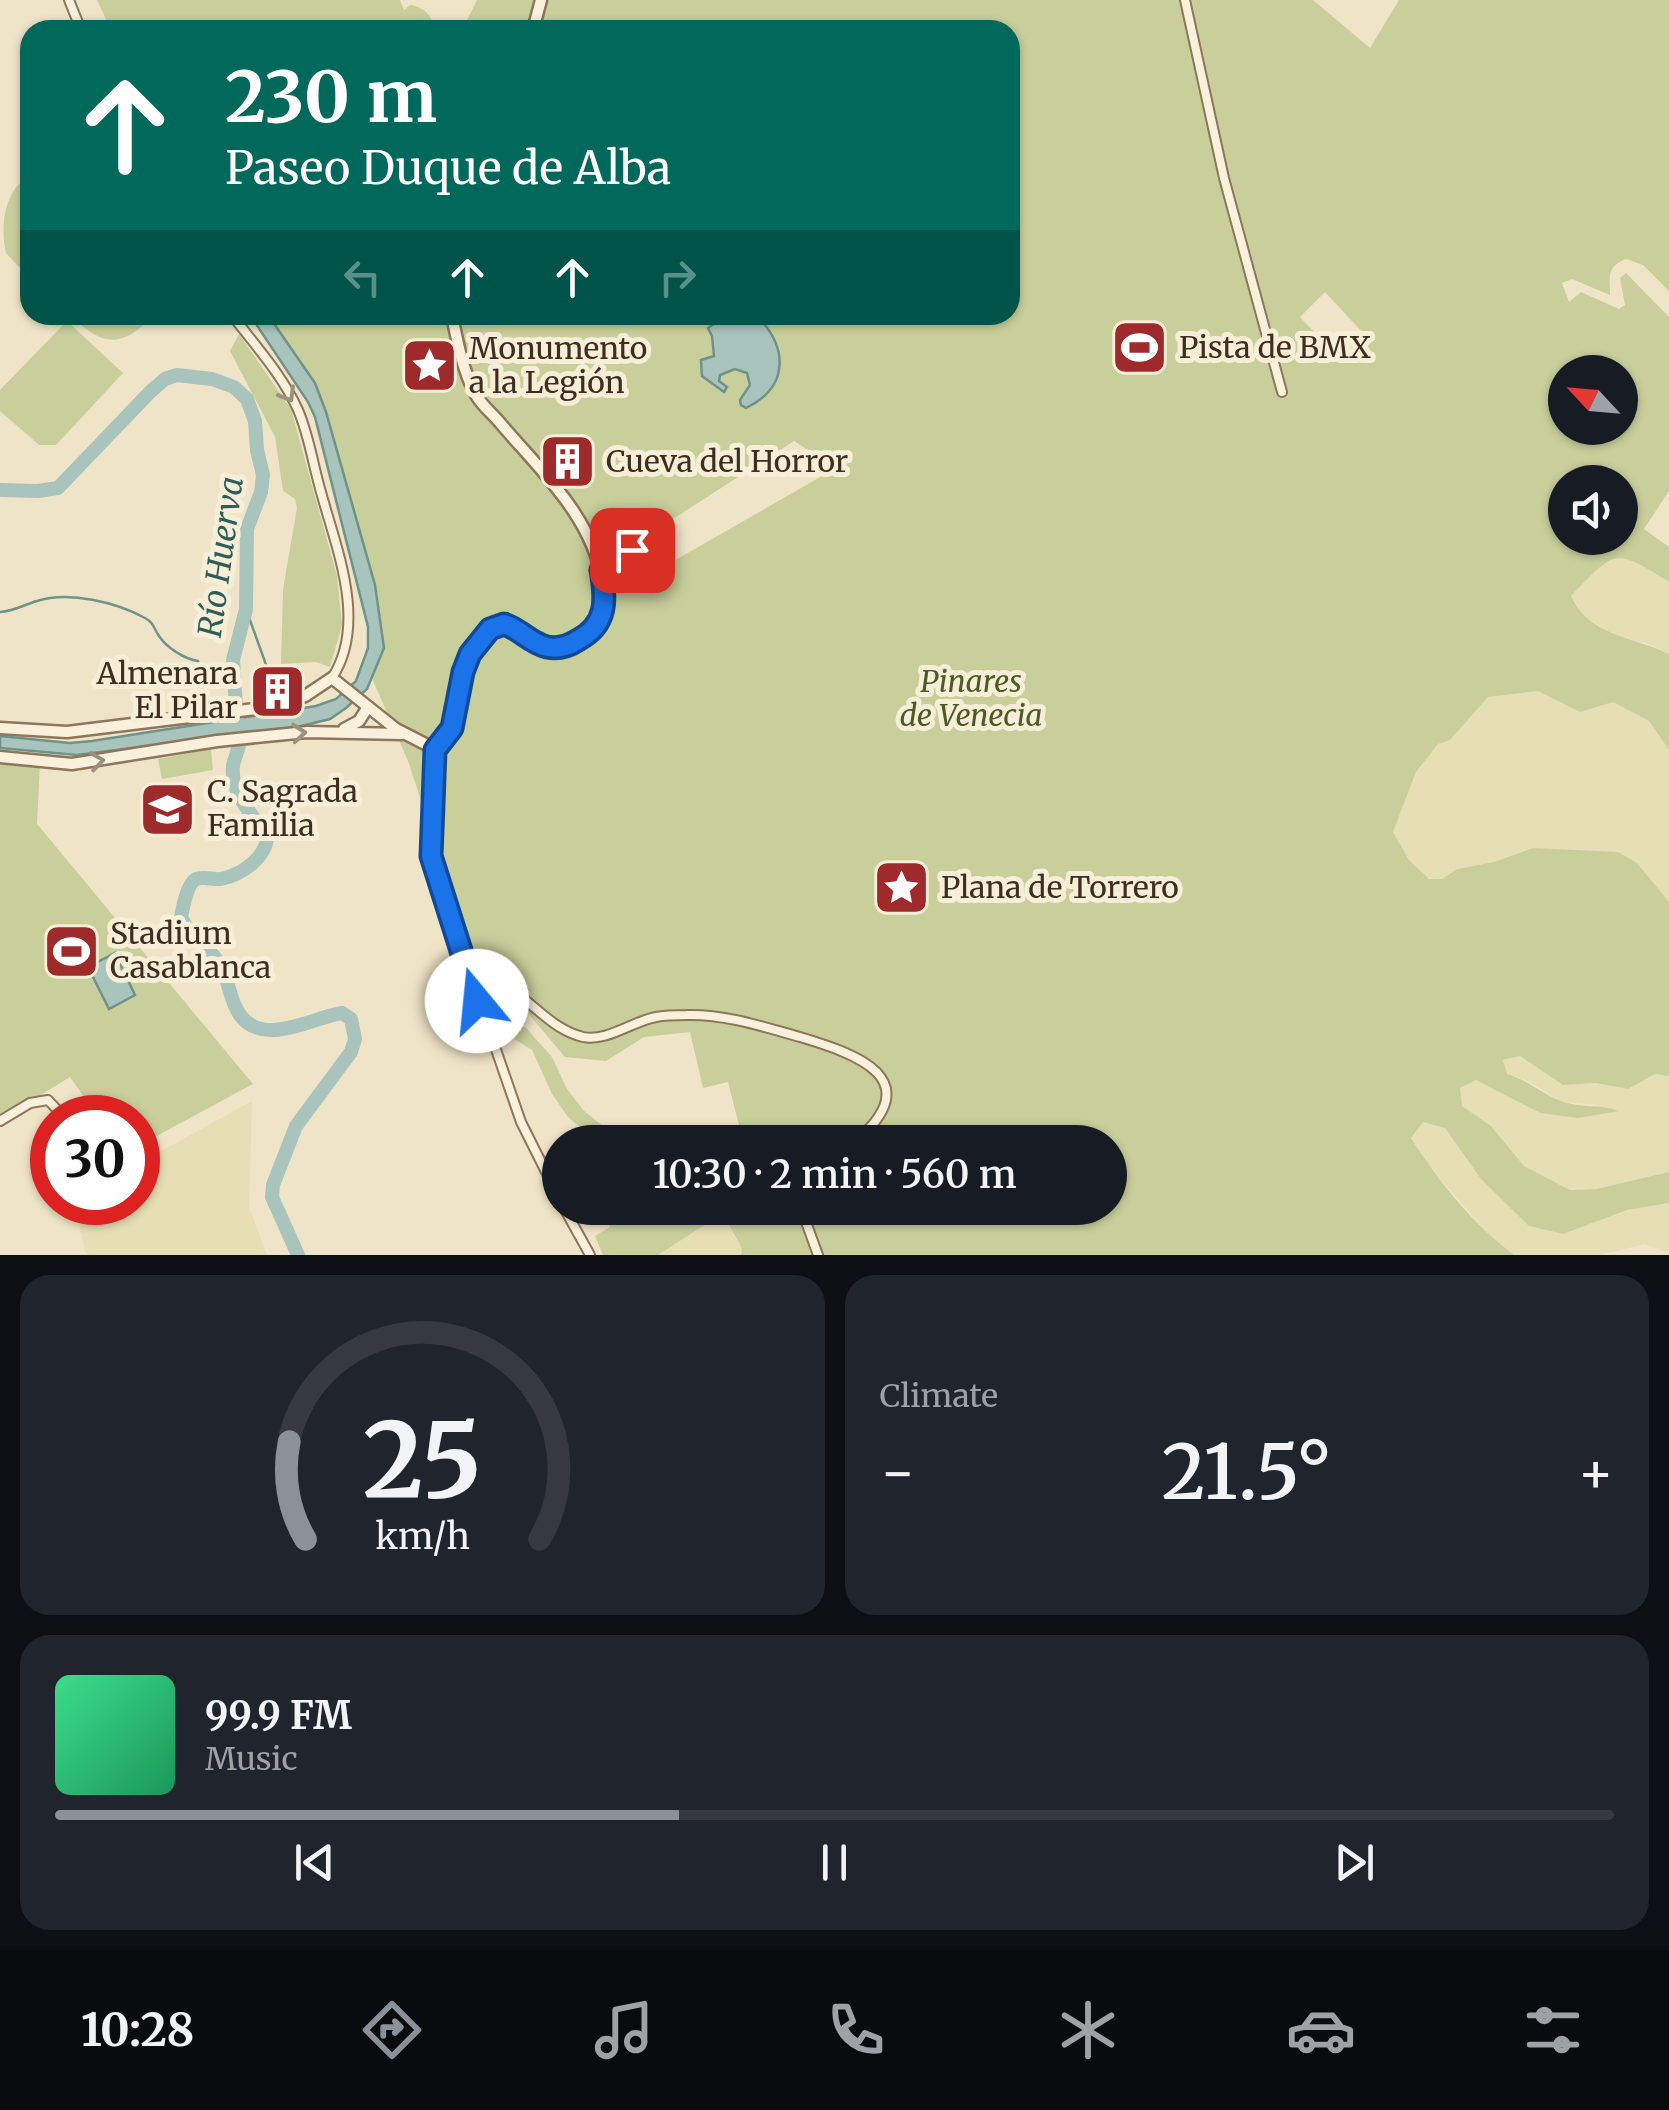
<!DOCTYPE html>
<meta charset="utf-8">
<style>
body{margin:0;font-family:Merriweather,serif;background:#20242c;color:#f1f3f6;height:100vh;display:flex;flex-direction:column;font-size:38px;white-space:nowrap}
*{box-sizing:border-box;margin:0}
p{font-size:32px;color:#9ea1a6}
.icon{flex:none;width:55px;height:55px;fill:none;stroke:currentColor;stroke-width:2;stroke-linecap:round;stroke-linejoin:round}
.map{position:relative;height:1255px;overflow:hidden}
.panel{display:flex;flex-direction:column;gap:20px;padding:20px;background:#0d0f14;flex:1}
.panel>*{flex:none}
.guide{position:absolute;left:20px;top:20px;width:1000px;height:305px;border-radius:30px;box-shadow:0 2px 8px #0004;background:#00695c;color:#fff;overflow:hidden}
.needle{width:65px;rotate:296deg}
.buttons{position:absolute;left:1548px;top:355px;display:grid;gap:20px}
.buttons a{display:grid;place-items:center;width:90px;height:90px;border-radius:50%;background:#171b24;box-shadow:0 2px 8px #0004;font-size:50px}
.speed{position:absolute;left:30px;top:1095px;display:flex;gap:20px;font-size:50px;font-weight:700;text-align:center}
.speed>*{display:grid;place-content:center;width:130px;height:130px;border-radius:50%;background:#171b24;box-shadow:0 2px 8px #0004;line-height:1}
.speed .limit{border:15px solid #d22;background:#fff;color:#111}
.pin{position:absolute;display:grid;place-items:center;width:85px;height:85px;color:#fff;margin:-42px;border-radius:20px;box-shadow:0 5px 15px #0006}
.me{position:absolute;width:110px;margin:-55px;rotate:343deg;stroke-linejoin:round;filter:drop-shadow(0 0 8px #0008)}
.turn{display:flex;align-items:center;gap:35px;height:210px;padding:0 40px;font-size:45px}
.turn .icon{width:130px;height:130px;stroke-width:2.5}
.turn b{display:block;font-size:70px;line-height:85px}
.lanes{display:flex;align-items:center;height:95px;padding:0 40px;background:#0003;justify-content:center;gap:50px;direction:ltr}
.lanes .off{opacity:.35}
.big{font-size:75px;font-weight:600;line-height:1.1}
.panel .card{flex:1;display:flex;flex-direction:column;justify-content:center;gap:15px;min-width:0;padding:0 35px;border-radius:30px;background:#20242c}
.panel .dial{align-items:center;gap:0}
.dial svg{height:260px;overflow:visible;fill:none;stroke:#363941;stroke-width:7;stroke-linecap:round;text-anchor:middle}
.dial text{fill:#f1f3f6;stroke:none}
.song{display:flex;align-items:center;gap:30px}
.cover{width:120px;height:120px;border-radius:15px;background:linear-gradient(135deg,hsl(150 70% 55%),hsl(150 70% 35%))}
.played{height:10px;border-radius:5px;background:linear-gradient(90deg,#8c9099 40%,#363941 40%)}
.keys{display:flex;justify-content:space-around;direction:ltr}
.heat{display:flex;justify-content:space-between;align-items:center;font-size:55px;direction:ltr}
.panel .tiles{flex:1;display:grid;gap:20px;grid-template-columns:1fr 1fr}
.card:last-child{grid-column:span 2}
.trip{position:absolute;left:542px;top:1125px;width:585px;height:100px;border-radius:50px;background:#171b24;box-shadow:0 2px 8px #0004;font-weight:600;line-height:100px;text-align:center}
.menu{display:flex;height:160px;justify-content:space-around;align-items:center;background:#090b0e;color:#9ea1a6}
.menu .icon{width:70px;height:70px}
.menu .active{color:#8c9099}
.menu b{font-size:45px;color:#f1f3f6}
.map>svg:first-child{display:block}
</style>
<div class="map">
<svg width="1669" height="1255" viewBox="0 0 1669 1255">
<rect width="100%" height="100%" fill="#f0e4c8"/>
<!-- farmland -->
<g fill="#e6deb5">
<path d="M 1620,556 L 1631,558 L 1669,582 L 1669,654 L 1649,644 L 1611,634 L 1577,612 L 1571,596 L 1605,561 Z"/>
<path d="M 1538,691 L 1580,712 L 1613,702 L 1649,721 L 1669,750 L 1669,903 L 1637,863 L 1533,848 L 1494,862 L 1457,869 L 1442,879 L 1429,879 L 1409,860 L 1393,832 L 1416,772 L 1438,744 L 1467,721 L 1488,697 Z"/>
<path d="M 1520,1056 L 1563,1085 L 1596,1083 L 1628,1089 L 1655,1074 L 1669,1076 L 1669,1172 L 1595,1189 L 1570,1190 L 1524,1166 L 1491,1126 L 1462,1106 L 1460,1088 L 1475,1079 L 1540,1113 L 1601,1105 L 1562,1102 L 1528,1081 L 1507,1074 L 1503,1060 Z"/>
<path d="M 252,1101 L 249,1207 L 267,1255 L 86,1255 L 76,1209 L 84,1203 L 138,1202 L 138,1164 Z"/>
<path d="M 1423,1122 L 1445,1128 L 1481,1179 L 1530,1226 L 1563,1234 L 1627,1210 L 1669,1203 L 1669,1253 L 1645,1244 L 1601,1255 L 1514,1255 L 1495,1241 L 1431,1169 L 1411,1138 Z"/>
<path d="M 722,1213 L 742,1248 L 741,1255 L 658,1255 Z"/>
</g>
<!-- green -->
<g fill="#c9cf9b" fill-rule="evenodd">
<path d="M 97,0 L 400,0 L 404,10 L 410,5 C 420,6 429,12 432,21 L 449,25 L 454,30 L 464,26 L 477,0 L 1313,0 L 1370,48 L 1399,0 L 1669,0 L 1669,291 L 1643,265 L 1626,259 C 1606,267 1610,277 1610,295 L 1572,279 L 1562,283 L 1569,302 L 1581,292 L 1619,309 L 1625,305 L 1620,278 L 1626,273 L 1669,317 L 1669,491 L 1644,529 L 1669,547 L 1669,582 C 1613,547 1616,550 1571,596 C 1588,636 1635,637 1669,654 L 1669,750 L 1649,721 L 1613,702 L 1580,712 L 1538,691 L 1488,697 L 1450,740 L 1438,744 L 1416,772 L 1393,832 L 1409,860 L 1429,879 L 1442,879 L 1457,869 L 1494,862 L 1533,848 L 1618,852 L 1637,863 L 1669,902 L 1669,1076 L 1655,1074 L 1628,1089 L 1596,1083 L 1563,1085 L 1520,1056 L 1503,1060 L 1507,1074 C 1530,1081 1544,1096 1564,1102 C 1582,1108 1600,1104 1619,1111 L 1578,1118 L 1540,1113 L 1476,1080 L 1460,1088 L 1462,1106 L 1491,1126 L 1524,1166 L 1570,1190 L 1596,1189 L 1669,1172 L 1669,1203 L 1627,1210 L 1563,1234 L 1529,1226 L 1481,1179 L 1445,1128 L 1423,1122 L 1411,1138 C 1438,1181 1473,1224 1514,1255 L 741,1255 L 742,1248 L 722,1213 L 735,1208 L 1110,1208 L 1110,1142 L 750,1142 L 742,1137 L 728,1082 L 703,1088 L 690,1032 L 644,1037 L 606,1061 L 565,1057 L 527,1012 L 468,975 L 435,873 L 430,828 L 408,761 L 372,678 L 384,648 L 375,586 L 361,535 L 326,412 L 299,358 L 268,315 L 1010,315 L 1010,30 L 111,30 ZM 1325,292 L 1365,335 L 1340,359 L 1300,317 ZM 1565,372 L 1620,372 L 1620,428 L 1565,428 ZM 794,441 L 836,468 L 644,578 L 642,539 ZM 1565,482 L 1620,482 L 1620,538 L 1565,538 Z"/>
<path d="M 30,176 L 30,277 C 22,269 13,262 6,253 C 0,227 4,189 30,176 Z"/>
<path d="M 70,315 L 154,315 C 121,349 103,347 70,315 Z"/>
<path d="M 67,321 L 123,373 L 56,445 L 39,445 L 0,411 L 0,390 Z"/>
<path d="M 239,334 L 291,409 L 337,576 L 342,625 L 330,667 L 316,662 L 281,664 L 283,589 L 297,508 L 295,499 L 283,491 L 275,437 L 230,351 Z"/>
<path d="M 211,749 L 213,770 L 162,779 L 158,759 Z"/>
<path d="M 0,758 L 40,764 L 37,824 L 253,1084 L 138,1146 L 138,1118 L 98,1117 L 70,1077 L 0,1120 Z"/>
<path d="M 490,994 L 507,1018 L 526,1028 L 552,1057 L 567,1089 L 584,1111 L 612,1133 L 628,1126 L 612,1142 L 597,1142 L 568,1117 L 552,1094 L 532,1050 L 492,1025 L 477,1001 Z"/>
<path d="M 615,1208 L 695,1208 L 706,1224 L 658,1255 L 603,1255 L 595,1236 L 610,1227 L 604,1212 Z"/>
</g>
<!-- water -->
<g fill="#a9c4bc" stroke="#6f938a" stroke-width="2.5">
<path d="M 250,315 L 268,315 L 315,383 L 326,412 L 375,585 L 384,648 L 367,689 L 346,708 L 330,719 L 297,727 L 77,755 L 0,748 L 0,736 L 70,743 L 92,741 L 316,706 L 336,699 L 356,681 L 368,648 L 368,627 L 315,417 L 308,402 Z"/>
<path d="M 720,315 L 756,315 C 789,348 789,387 746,408 L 741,405 L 740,400 L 750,385 L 747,373 L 735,369 L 720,375 L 719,381 L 727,387 L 724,392 L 702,376 L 701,360 L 714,356 L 712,336 L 708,328 L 720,319 Z"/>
<path d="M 115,953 L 135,995 L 109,1009 L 88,967 Z"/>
</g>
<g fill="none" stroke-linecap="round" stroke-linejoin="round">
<!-- stream -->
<g stroke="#6f938a" stroke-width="2.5">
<path d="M 246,609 L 269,673"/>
<path d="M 0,612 C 15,611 23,605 37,601 C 69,591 116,602 145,618 C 154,623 153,627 159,636 C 166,647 184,659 198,661 L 205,707"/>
</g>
<!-- river -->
<g stroke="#a9c4bc" stroke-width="14">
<path d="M 0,490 L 38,491 L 58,488 L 150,392 L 165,379 L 177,375 L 212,379 L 234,387 L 247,399 L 255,421 L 257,450 L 263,475 L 261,492 L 247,529 L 246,609 L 233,660 L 237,723"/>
<path d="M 239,735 C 241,748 235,754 233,766 C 230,796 254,814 267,837 C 266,858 241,875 221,879 C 214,880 203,876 196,879 C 187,884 183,907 181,917 C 190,937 208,946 220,964 C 229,979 229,1000 240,1015 C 264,1048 313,1017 342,1013 L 351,1019 L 355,1039 L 351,1052 L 296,1126 L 273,1185 L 272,1197 L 298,1255"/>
</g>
<defs>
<g id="minor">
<path d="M 69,0 L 81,30"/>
<path d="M 1185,0 L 1224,178 L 1282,392"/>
<path d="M 232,315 C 255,345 283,376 298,410 C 309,435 313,465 321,492 C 336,548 368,623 332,678"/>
<path d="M 630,550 C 639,551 645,557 642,567 C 630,580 616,574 601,569 L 611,558 Z"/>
<path d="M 435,749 L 434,799 L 430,828 L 435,873 L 521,1122 L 560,1200"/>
<path d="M 468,975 C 482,980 500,983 512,991 C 536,1005 553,1030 583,1037 C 607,1042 633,1021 656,1017 C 666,1015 677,1015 687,1015 C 725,1014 764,1027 800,1037 C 857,1054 929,1079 855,1142"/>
<path d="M 0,1121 L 30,1103 L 48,1100 L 65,1118"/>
<path d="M 138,1169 L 151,1173"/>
<path d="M 564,1208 L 590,1255"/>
<path d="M 809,1208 L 806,1222 L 818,1255"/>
</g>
<g id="tertiary">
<path d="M 533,30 L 541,0"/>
<path d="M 0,728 L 67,732 L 271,707 L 305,696 L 332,678 L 396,729 L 435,749 C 471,723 448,658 491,629 C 519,610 536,671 587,635 C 605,622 607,602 603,581 C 591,516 542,472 501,424 C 493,414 482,406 476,395 C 463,372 457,341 452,315"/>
<path d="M 344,729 L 359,721 L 368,707"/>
<path d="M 0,757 L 72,764 L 217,741 L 307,732 L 402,734"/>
</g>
</defs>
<!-- minor casing -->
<use href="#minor" stroke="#8d765c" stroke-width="12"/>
<!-- tertiary casing -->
<use href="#tertiary" stroke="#8d765c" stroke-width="15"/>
<!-- minor -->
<use href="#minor" stroke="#faf1dc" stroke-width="8"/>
<!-- tertiary -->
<use href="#tertiary" stroke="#faf1dc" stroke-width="10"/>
</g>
<!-- one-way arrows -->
<defs><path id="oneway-chevron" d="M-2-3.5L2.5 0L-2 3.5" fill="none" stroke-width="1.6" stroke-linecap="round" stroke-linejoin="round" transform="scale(2.5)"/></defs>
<g stroke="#9c907e">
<use href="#oneway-chevron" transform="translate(288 395) rotate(59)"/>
<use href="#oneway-chevron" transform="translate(299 733) rotate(-5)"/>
<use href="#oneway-chevron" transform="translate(97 761) rotate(-8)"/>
</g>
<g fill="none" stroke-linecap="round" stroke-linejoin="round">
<defs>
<path id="route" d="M 477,1001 L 431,856 L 435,750 L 452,728 L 463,672 L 470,654 L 490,629 L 504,624 C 520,629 530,643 547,647 C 558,649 569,646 578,640 C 608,624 606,599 601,570 L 624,576 L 640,570 L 643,559 L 632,550"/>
</defs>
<!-- route casing -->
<use href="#route" stroke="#114b97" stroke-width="25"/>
<!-- route -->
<use href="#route" stroke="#1a73e8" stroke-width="18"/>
</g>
<!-- icons -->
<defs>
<symbol id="stadium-square" viewBox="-11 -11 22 22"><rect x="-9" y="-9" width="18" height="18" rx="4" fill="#9e2a2b" stroke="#f7eed8"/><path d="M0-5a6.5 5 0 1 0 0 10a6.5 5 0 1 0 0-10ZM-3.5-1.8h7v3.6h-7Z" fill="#fff"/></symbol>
<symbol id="sight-square" viewBox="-11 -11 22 22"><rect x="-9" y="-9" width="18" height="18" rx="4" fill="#9e2a2b" stroke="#f7eed8"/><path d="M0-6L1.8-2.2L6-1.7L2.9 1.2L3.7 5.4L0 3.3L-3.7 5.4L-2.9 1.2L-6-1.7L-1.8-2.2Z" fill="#fff"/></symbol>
<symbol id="building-square" viewBox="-11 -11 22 22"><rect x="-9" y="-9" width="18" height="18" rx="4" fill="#9e2a2b" stroke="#f7eed8"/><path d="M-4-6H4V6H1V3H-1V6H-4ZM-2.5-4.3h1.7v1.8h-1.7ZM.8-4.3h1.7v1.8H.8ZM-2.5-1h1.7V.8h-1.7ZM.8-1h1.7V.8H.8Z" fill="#fff"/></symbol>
<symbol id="school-square" viewBox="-11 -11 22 22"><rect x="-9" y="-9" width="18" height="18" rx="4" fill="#9e2a2b" stroke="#f7eed8"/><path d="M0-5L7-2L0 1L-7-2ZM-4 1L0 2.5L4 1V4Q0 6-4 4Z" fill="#fff"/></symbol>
</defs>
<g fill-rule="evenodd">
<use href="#stadium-square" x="1108" y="316" width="63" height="63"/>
<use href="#sight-square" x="398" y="334" width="63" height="63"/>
<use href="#building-square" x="536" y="430" width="63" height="63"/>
<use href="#building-square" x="246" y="660" width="63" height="63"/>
<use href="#school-square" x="136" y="778" width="63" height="63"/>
<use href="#sight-square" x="870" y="856" width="63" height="63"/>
<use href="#stadium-square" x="40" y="920" width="63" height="63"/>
</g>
<g text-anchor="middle" stroke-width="10" stroke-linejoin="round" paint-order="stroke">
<!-- poi labels -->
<g font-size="30" fill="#3d2e20" stroke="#f7eed8" text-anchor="start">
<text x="1179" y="358">Pista de BMX</text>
<text x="469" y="359">Monumento<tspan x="469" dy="34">a la Legión</tspan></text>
<text x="606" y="472">Cueva del Horror</text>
<text x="238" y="684" text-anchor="end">Almenara<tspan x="238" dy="34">El Pilar</tspan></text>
<text x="207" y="802">C. Sagrada<tspan x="207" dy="34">Familia</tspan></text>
<text x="941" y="898">Plana de Torrero</text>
<text x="110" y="944">Stadium<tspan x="110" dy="34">Casablanca</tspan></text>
</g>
<!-- park labels -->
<g font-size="30" font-style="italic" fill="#4d5a26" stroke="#f7eed8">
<text x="971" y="692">Pinares<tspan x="971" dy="34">de Venecia</tspan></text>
</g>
<!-- water labels -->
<g font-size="32" font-style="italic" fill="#2f5d5a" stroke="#f7eed8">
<text transform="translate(221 557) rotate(-82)" y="11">Río Huerva</text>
</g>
</g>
</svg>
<div class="buttons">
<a><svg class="needle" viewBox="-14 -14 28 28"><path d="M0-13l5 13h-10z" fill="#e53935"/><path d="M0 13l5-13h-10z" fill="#9ea1a6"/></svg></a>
<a><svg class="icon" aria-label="sound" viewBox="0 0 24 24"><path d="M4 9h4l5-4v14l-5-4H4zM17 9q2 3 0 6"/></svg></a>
</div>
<div class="speed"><div class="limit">30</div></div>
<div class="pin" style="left:632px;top:550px;background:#d93025"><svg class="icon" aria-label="arrive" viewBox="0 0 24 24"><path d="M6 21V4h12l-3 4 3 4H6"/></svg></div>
<svg class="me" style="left:477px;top:1001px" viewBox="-20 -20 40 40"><circle r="19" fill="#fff"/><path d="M0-13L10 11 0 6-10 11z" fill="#1a73e8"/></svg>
<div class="trip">10:30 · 2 min · 560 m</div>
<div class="guide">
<div class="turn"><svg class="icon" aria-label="ahead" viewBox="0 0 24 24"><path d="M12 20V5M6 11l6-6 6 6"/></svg><div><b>230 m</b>Paseo Duque de Alba</div></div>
<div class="lanes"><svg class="icon off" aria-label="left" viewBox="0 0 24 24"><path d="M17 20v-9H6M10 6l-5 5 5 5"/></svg><svg class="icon" aria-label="ahead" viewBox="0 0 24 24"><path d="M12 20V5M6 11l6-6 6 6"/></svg><svg class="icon" aria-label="ahead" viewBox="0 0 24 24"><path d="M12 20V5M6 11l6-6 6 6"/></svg><svg class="icon off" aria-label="right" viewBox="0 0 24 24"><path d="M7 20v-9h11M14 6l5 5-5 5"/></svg></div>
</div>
</div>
<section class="panel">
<div class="tiles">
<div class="card dial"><svg viewBox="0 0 100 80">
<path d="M14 69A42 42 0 1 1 86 69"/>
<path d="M14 69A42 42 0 0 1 9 39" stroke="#8c9099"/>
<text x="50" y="56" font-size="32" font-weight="700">25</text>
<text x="50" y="72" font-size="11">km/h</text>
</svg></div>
<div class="card"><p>Climate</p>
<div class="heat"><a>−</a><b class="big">21.5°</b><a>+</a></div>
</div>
<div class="card">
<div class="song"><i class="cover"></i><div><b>99.9 FM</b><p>Music</p></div></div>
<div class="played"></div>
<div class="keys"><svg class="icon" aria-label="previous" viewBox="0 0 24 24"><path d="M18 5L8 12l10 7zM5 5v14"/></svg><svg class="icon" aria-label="pause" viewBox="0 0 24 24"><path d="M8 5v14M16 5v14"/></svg><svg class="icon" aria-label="next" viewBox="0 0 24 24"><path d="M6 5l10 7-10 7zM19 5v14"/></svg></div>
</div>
</div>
</section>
<nav class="menu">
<b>10:28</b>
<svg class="icon active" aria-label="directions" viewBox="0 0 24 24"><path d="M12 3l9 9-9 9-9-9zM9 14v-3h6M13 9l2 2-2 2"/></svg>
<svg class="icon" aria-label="music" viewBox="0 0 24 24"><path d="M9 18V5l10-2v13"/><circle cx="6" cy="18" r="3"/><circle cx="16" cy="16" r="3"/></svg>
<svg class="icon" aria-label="phone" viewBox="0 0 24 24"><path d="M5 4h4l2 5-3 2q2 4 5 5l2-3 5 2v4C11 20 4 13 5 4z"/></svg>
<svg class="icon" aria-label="climate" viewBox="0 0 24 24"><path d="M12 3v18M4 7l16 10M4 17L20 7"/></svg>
<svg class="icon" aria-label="car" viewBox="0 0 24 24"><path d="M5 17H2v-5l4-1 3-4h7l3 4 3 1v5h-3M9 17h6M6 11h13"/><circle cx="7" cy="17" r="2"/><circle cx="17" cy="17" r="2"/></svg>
<svg class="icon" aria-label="filters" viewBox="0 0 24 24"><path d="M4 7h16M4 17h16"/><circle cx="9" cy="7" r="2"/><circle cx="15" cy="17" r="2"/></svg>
</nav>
